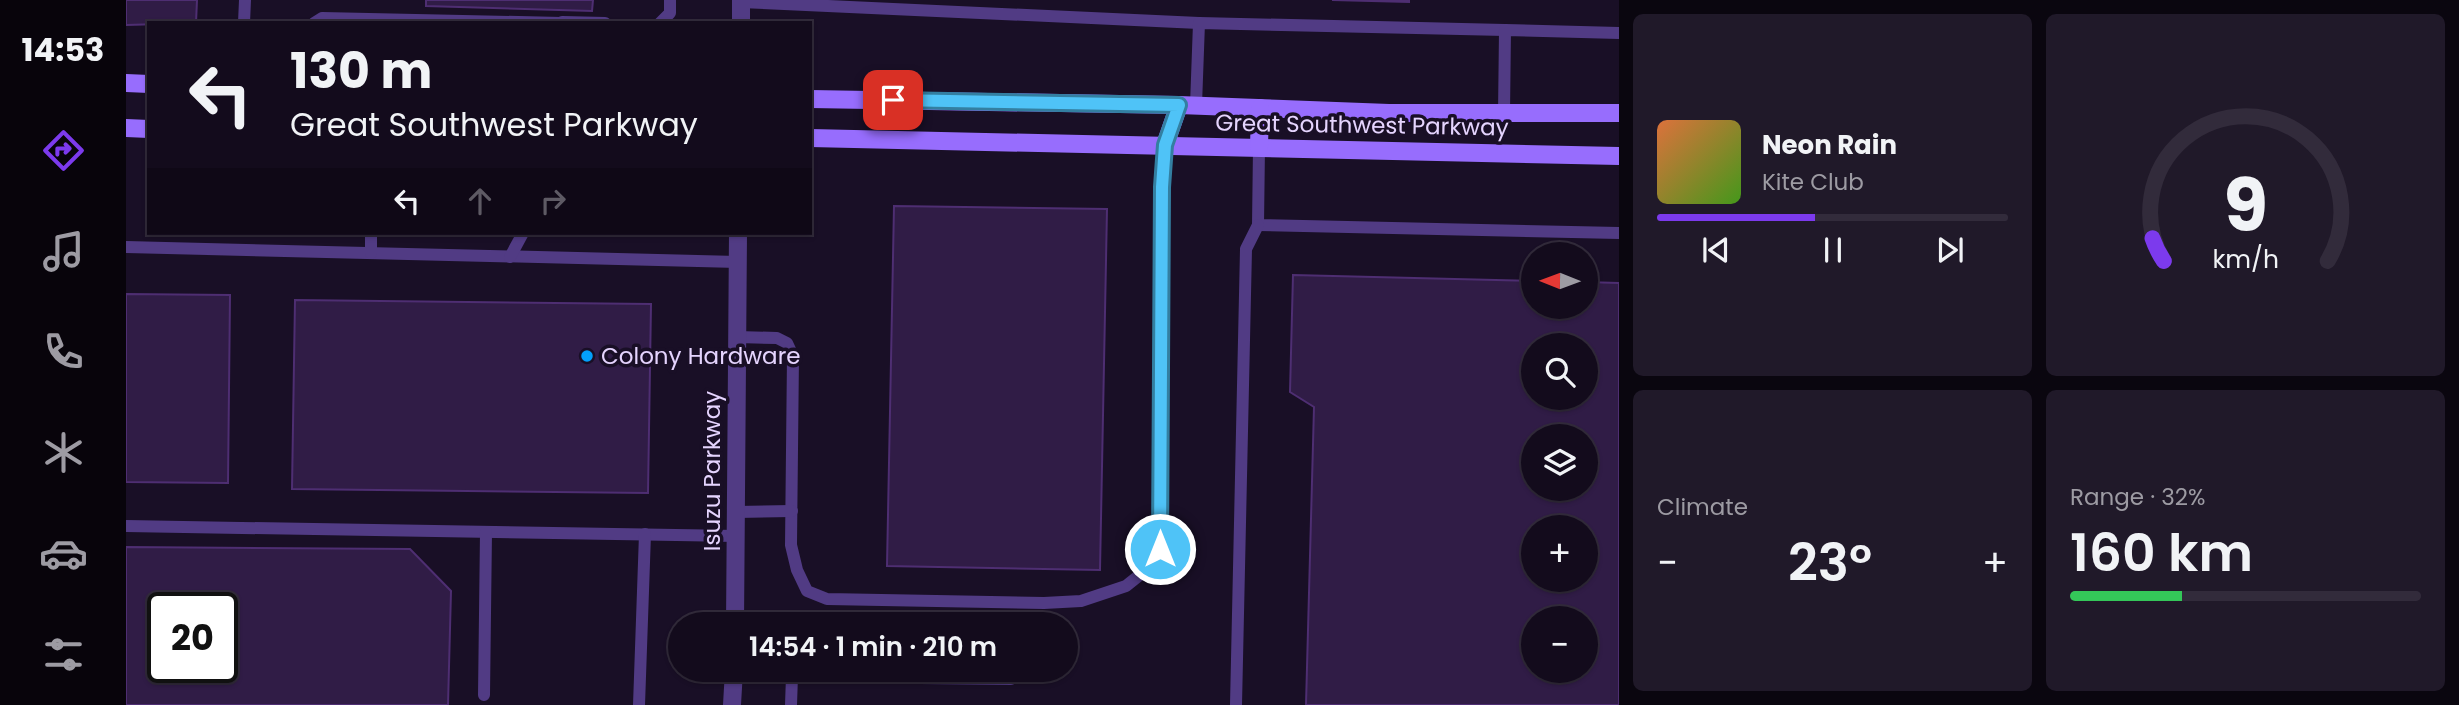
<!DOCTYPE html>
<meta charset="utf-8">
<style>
body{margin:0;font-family:Poppins,sans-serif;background:#201929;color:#f1f3f6;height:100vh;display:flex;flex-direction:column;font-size:26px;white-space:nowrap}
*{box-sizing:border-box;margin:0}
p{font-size:23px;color:#9d9ba3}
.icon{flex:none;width:38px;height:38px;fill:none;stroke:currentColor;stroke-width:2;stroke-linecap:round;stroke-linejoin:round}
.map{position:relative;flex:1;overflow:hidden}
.drawer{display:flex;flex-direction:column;gap:14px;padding:14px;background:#0a060f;width:840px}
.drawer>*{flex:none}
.top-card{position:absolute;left:21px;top:21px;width:665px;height:214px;border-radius:0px;box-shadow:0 2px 5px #0004,0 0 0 2px #322b3b;background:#130b1c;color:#f1f3f6;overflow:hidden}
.needle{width:46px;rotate:271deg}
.buttons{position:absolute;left:1395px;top:242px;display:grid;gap:14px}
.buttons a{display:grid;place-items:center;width:77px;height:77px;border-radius:50%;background:#130b1c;box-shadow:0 2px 5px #0004,0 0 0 2px #322b3b;font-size:35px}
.speed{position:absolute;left:21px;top:592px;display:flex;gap:14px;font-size:35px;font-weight:700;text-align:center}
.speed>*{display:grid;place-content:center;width:91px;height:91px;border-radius:50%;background:#130b1c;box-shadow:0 2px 5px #0004,0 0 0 2px #322b3b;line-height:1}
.speed .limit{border:4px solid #111;border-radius:10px;background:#fff;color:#111}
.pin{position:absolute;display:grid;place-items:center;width:60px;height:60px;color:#fff;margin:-30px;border-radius:14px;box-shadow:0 4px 10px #0006}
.me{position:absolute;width:77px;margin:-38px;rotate:0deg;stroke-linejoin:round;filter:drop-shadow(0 0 5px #0008)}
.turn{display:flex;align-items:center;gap:24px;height:147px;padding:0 28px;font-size:32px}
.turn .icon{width:91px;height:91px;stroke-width:2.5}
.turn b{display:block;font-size:49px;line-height:60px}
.lanes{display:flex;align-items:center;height:66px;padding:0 28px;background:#0003;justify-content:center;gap:35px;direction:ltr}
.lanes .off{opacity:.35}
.big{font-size:52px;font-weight:600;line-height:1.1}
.drawer .tile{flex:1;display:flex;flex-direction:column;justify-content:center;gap:10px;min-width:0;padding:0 24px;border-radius:10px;background:#201929}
.drawer .dial{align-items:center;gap:0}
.dial svg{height:182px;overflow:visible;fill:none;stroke:#322b3b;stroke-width:7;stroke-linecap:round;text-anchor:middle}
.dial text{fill:#f1f3f6;stroke:none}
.song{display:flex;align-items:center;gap:21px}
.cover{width:84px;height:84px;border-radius:10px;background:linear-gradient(135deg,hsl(20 70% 55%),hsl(100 70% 35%))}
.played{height:7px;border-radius:4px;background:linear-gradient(90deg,#7c3aed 45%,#322b3b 45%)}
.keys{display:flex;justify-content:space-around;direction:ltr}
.heat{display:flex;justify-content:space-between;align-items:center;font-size:38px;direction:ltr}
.charge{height:10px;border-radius:5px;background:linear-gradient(90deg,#34c759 32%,#322b3b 0)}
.drawer .tiles{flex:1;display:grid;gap:14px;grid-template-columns:repeat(2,1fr)}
.trip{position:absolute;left:542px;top:612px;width:410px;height:70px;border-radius:35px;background:#130b1c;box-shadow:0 2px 5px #0004,0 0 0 2px #322b3b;font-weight:600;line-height:70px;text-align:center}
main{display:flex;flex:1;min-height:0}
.tabs{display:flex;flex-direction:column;width:126px;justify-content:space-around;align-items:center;background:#08040b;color:#9d9ba3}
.tabs .icon{width:49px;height:49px}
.tabs .active{color:#7c3aed}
.tabs b{font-size:32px;color:#f1f3f6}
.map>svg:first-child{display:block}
</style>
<main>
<nav class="tabs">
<b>14:53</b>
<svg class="icon active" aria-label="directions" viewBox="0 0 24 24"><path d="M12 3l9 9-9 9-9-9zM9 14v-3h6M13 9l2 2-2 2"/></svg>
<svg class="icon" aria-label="music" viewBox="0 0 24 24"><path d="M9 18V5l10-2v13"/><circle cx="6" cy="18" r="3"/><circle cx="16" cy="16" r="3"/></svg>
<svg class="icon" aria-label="phone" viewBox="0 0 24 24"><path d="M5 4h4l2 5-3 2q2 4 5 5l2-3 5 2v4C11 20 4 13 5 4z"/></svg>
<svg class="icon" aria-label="climate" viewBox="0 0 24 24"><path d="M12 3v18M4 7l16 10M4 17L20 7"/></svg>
<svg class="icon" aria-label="car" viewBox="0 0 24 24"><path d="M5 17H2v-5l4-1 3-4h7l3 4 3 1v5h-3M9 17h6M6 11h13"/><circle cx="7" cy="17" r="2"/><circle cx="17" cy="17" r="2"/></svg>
<svg class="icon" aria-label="filters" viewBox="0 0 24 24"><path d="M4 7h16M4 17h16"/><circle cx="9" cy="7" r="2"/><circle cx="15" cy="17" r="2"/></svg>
</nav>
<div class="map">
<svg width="1493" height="705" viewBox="0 0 1493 705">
<rect width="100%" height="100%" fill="#190f26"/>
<!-- building -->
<g fill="#301c46" stroke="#4e2e72" stroke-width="2" fill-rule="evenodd">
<path d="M 0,0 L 71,0 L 70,23 L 0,25 Z"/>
<path d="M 300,0 L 467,0 L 466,11 L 300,6 Z"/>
<path d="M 1206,0 L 1283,0 L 1283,2 Z"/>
<path d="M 768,206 L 981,209 L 974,570 L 761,566 Z"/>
<path d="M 1167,275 L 1407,281 L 1407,306 L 1460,306 L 1460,282 L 1493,283 L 1493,705 L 1180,705 L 1188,407 L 1164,392 ZM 1407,345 L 1460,345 L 1460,397 L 1407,397 ZM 1407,436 L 1460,436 L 1460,488 L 1407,488 ZM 1407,527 L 1460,527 L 1460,579 L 1407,579 ZM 1407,618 L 1460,618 L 1460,670 L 1407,670 Z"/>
<path d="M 0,294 L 104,295 L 102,483 L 0,482 Z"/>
<path d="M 169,300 L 525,304 L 522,493 L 166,489 Z"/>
<path d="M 0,547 L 284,549 L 325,591 L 322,705 L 0,705 ZM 37,607 L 96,607 L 96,667 L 37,667 Z"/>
</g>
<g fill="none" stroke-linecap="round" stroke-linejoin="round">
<!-- lane -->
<g stroke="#513b84" stroke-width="12">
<path d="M 615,2 L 1073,23"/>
<path d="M 436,22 L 479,23"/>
<path d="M 118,23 L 119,0"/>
<path d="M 188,23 L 196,18 L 436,23"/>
<path d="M 534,23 L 544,13 L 544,0"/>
<path d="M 1070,105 L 1073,23 L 1379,30"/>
<path d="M 1378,113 L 1379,30 L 1493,33"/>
<path d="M 1133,147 L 1132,225 L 1493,233"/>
<path d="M 0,247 L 612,262"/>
<path d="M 245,253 L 245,233"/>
<path d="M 384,257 L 397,233"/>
<path d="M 611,337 L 651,338 L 661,343 L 667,356 L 665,545 L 671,570 L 681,591 L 701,599 L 918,603 L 955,601 L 1000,586 L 1020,570 L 1034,549 L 1036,187 L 1039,145"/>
<path d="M 611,512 L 666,511"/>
<path d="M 0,526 L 611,536"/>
<path d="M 607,676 L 885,679"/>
<path d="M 358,695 L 360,532"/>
<path d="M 513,705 L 519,534"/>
<path d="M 665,705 L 666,676"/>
<path d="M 1110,705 L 1120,249 L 1132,225"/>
</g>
<!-- street -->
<g stroke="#513b84" stroke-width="18">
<path d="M 615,23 L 615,0"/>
<path d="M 609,625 L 612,233"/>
<path d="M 606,705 L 608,670"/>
</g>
<!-- secondary -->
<g stroke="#976dfd" stroke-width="18">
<path d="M 0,83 L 23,84"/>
<path d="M 684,99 L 1053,105 L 1263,113 L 1493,113"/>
<path d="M 0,128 L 23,129"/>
<path d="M 684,138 L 1493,156"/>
<path d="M 1039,145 L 1053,105"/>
<path d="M 1133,147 L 1134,108"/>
</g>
</g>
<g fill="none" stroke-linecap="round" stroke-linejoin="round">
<defs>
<path id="route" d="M 767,100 L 1053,105 L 1039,145 L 1036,187 L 1034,549"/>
</defs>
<!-- route casing -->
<use href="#route" stroke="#337fa1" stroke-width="18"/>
<!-- route -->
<use href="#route" stroke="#4fc3f7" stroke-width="12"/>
</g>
<!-- markers -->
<circle fill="#039ffb" stroke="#190f26" stroke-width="2.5" cx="461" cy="356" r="7"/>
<g text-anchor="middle" stroke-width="7" stroke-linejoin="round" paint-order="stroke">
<!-- street labels -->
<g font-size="23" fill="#e5d4fe" stroke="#190f26">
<text transform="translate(1236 125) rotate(1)" y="8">Great Southwest Parkway</text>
<text transform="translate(586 471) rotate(-90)" y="8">Isuzu Parkway</text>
</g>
<!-- poi labels -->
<g font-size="23" fill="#e5d4fe" stroke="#190f26" text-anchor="start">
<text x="475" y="364">Colony Hardware</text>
</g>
</g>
</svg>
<div class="buttons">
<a><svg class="needle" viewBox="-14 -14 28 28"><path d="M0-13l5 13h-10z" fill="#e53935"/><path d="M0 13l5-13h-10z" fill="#9d9ba3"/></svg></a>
<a><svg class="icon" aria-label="search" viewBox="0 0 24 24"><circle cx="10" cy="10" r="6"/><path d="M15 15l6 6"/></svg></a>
<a><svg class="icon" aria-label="layers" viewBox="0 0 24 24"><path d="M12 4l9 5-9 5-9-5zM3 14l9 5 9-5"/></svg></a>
<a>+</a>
<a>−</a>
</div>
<div class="speed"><div class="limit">20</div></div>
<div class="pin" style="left:767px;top:100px;background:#d93025"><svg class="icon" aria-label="arrive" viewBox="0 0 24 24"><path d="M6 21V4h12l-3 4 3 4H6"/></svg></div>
<svg class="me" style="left:1034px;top:549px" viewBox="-20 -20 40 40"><circle r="17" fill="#4fc3f7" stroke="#fff" stroke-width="3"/><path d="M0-11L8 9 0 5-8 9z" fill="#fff"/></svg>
<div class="trip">14:54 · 1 min · 210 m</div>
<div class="top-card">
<div class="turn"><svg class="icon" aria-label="left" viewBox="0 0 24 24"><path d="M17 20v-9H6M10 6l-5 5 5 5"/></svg><div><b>130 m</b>Great Southwest Parkway</div></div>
<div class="lanes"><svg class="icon" aria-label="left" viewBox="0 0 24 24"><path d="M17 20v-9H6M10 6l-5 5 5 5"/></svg><svg class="icon off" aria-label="ahead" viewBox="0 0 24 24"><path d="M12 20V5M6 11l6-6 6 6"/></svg><svg class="icon off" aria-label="right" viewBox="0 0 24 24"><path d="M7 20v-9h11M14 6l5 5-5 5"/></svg></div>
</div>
</div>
<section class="drawer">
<div class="tiles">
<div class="tile">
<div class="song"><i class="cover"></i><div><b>Neon Rain</b><p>Kite Club</p></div></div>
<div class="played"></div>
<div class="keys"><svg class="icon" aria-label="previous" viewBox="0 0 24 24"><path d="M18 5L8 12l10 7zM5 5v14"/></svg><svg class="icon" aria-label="pause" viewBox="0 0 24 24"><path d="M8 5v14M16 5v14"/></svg><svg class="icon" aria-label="next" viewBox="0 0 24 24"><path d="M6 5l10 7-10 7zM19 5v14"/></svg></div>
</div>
<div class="tile dial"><svg viewBox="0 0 100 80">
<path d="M14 69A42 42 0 1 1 86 69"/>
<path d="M14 69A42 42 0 0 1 9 59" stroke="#7c3aed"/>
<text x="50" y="56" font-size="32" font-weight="700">9</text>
<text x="50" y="72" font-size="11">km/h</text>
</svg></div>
<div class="tile"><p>Climate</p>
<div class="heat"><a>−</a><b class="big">23°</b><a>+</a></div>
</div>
<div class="tile"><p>Range · 32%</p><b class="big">160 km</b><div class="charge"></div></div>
</div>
</section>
</main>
